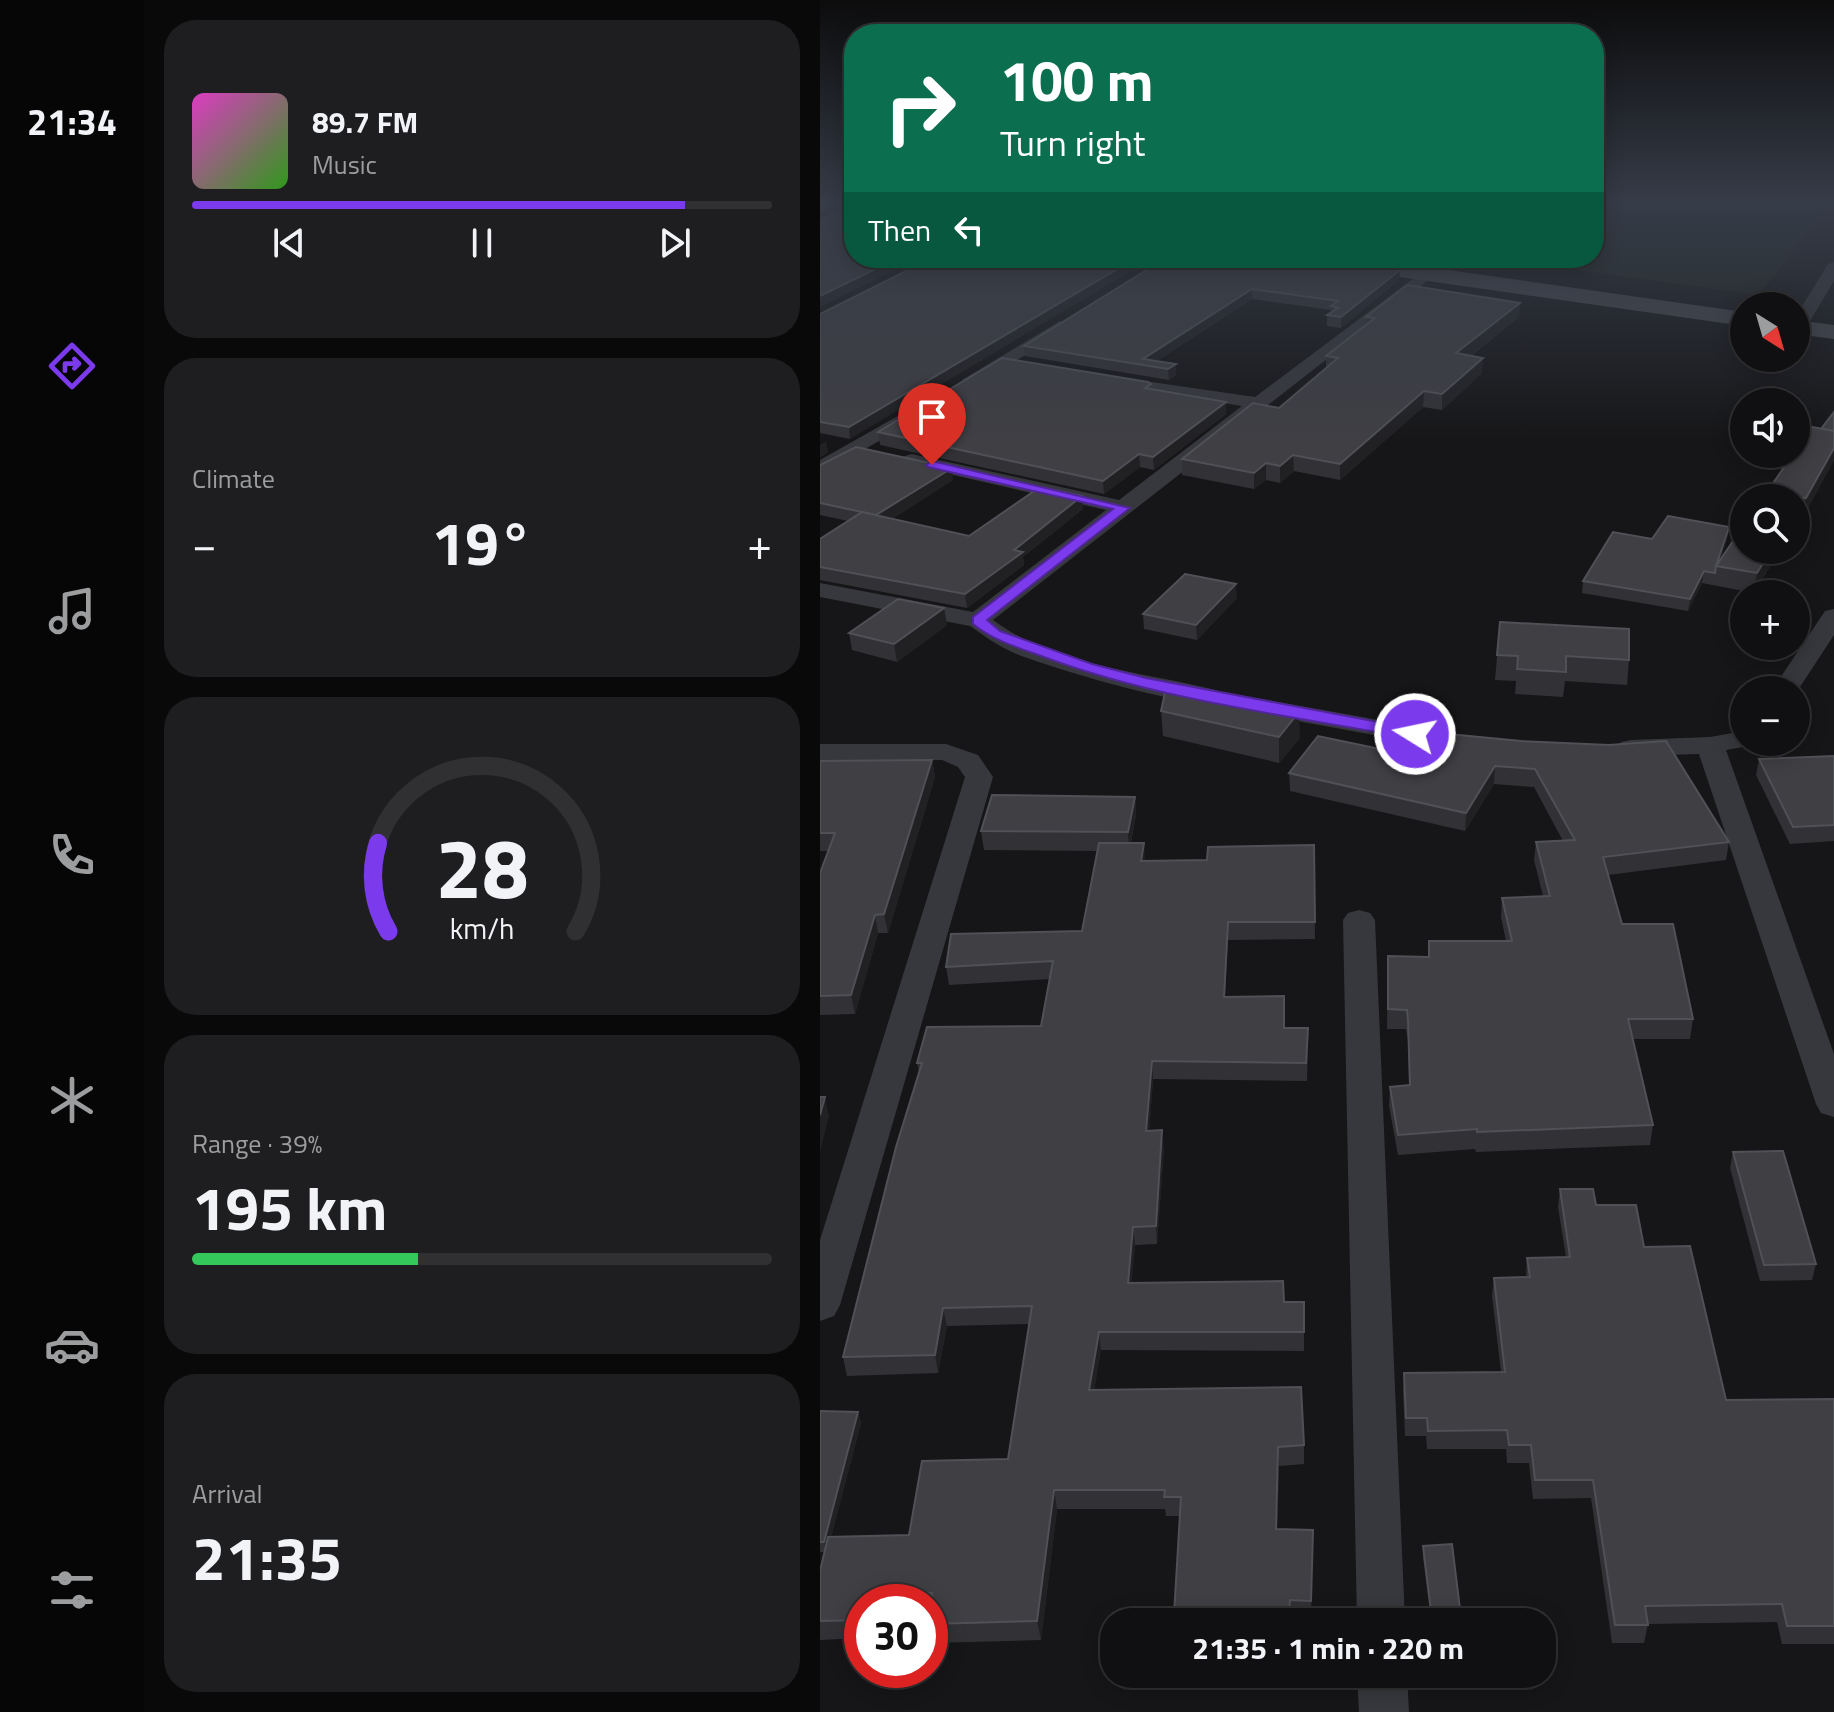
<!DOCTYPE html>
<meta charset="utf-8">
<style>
body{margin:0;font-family:"Titillium Web",sans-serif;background:#1e1e20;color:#f1f3f6;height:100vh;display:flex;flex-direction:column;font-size:30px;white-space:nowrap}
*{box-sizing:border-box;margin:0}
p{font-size:26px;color:#9c9d9f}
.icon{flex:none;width:44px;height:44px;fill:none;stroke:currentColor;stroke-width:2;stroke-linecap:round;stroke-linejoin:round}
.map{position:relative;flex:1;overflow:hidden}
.details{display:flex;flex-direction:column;gap:20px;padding:20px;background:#09090a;width:676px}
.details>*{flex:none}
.guide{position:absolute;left:24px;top:24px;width:760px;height:244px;border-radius:32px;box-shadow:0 4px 20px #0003,0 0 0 2px #303032;background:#0b6e4f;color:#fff;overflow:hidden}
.needle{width:52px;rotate:143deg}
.buttons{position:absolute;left:910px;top:292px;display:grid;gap:16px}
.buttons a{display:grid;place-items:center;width:80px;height:80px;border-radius:50%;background:#101012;box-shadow:0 4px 20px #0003,0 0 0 2px #303032;font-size:40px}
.speed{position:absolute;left:24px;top:1584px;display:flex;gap:16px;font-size:40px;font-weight:700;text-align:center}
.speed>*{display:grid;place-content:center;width:104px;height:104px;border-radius:50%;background:#101012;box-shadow:0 4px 20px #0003,0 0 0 2px #303032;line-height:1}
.speed .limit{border:12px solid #d22;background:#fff;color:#111}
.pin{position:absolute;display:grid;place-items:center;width:68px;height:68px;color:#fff;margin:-82px -34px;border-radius:50% 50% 50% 0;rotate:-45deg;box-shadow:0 0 8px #0007}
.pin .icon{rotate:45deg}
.me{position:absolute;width:88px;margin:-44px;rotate:280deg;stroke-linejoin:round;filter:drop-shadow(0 0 6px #0008)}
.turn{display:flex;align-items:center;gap:28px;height:168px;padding:0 24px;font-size:36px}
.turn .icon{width:104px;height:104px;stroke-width:2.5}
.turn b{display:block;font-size:56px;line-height:68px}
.then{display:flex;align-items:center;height:76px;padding:0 24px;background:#0003;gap:16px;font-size:30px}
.big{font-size:60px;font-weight:700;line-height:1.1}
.details .widget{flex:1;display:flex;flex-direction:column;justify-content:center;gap:12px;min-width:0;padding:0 28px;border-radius:32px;background:#1e1e20}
.details .dial{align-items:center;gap:0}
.dial svg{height:208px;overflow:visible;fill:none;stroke:#303032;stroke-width:7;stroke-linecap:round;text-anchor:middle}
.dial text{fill:#f1f3f6;stroke:none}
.song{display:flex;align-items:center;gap:24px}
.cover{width:96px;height:96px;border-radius:12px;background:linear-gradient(135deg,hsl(310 70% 55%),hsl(110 70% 35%))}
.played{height:8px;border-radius:4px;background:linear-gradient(90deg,#7c3aed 85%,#303032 85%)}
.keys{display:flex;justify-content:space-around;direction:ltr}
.heat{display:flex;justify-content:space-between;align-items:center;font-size:44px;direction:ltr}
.charge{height:12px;border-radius:6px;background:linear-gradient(90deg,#34c759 39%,#303032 0)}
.trip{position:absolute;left:280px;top:1608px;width:456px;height:80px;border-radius:32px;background:#101012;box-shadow:0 4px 20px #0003,0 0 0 2px #303032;font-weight:700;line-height:80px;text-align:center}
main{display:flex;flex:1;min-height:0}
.dock{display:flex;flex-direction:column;width:144px;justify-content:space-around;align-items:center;background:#060607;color:#9c9d9f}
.dock .icon{width:56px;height:56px}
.dock .current{color:#7c3aed}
.dock b{font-size:36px;color:#f1f3f6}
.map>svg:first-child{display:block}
</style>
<main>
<nav class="dock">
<b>21:34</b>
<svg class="icon current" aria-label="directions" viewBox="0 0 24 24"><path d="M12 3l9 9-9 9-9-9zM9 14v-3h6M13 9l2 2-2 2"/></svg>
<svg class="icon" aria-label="music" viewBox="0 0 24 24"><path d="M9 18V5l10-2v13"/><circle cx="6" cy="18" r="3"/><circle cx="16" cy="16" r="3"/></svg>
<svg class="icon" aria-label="phone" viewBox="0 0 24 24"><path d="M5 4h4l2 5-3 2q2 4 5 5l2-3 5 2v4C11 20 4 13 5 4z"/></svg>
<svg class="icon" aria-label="climate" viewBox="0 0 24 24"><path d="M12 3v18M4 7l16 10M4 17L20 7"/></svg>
<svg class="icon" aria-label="car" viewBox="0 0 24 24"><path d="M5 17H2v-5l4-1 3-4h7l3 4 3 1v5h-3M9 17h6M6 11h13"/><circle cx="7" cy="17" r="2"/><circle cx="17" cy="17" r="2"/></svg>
<svg class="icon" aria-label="filters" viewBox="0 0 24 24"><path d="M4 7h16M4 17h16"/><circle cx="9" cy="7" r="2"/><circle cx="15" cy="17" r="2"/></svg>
</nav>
<section class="details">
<div class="widget">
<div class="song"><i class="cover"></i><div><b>89.7 FM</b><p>Music</p></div></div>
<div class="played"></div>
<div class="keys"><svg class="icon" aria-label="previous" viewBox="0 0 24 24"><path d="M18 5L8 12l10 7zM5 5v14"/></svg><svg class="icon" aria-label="pause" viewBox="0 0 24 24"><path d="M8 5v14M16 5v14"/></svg><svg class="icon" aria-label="next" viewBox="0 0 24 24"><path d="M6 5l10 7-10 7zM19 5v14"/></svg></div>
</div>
<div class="widget"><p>Climate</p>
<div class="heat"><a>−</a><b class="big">19°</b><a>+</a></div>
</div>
<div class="widget dial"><svg viewBox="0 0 100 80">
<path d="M14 69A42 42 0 1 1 86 69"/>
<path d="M14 69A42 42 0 0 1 10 35" stroke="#7c3aed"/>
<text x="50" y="56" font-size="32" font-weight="700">28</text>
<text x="50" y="72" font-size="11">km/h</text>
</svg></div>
<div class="widget"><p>Range · 39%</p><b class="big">195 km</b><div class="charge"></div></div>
<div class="widget"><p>Arrival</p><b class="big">21:35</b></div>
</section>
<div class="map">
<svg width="1014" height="1712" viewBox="0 0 1014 1712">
<rect width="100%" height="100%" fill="#161618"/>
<!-- green -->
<path fill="#1c231d" d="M 774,202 L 1011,202 L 939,295 L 667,258 L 774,258 Z"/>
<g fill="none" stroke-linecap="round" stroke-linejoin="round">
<!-- minor -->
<g fill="#37383d" fill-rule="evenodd">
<path d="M 1014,262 L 1014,281 L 984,331 L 976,332 L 976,316 L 1008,264 Z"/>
<path d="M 606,269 L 612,271 L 612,277 L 173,620 C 235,666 324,672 396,690 L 400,696 L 396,702 C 367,709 225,666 192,652 C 177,645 164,636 150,626 L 0,597 L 0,583 L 153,612 L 286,510 L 85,464 L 82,460 L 85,456 L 92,454 L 299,500 L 422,406 L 290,385 L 281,379 L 283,375 L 435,397 Z"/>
<path d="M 240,321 L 249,326 L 246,330 L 158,384 L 151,386 L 142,380 Z"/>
<path d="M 92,408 L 102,414 L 99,418 L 0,475 L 0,460 Z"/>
<path d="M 1014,609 L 1014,635 L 976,693 L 976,690 L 952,690 L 1005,611 Z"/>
<path d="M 442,699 L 603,728 L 613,730 L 617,736 L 613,742 L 603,744 L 433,713 L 429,707 L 433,701 Z"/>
<path d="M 924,731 L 924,742 L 936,742 L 934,745 L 906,750 L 1014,1054 L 1014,1117 L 1001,1113 L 996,1104 L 879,754 L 811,756 L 801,754 L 797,748 L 801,742 L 811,740 L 890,737 Z"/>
<path d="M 0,744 L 126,744 L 158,755 L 173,777 L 20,1305 L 14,1316 L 0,1321 L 0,1240 L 145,777 L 138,767 L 122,760 L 0,760 Z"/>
<path d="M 539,910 L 550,913 L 555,920 L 585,1622 L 537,1622 L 523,920 L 528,913 Z"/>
<path d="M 537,1674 L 587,1674 L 589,1712 L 539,1712 Z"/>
</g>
<!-- secondary -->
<g fill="#45474d" fill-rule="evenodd">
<path d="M 484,258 L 543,258 L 924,312 L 924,326 L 495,265 Z"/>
<path d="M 976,320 L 1014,325 L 1014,339 L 976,334 Z"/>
</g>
</g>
<!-- wall -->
<g fill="#323236">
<path d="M 112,258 L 30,439 L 0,433 L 0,314 Z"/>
<path d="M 346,258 L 579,280 L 521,328 L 507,326 L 507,315 L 511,313 L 511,310 L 432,299 L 337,361 L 356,375 L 349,380 L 205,356 L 204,346 Z"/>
<path d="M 700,303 L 699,317 L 651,356 L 662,373 L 622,410 L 603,407 L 520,480 L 474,471 L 460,483 L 446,480 L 434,489 L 362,475 L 362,459 L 459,408 L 506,368 L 506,356 L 546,325 L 546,317 Z"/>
<path d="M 331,389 L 406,402 L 406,414 L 334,470 L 320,467 L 284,494 L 60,445 L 58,432 Z"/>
<path d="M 1014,412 L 1014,460 L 983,517 L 979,517 L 976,522 L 1001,429 Z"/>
<path d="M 0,465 L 133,480 L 72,519 L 149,536 L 262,496 L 263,509 L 203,557 L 204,565 L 147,608 L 0,580 L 0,539 L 28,521 L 0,515 Z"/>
<path d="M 909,527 L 907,539 L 901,558 L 960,550 L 934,593 L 882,583 L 868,611 L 762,593 L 763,581 L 832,539 Z"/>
<path d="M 417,598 L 377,640 L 324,629 L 323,614 Z"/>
<path d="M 124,608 L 127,625 L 77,662 L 32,650 L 29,633 Z"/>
<path d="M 680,622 L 809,660 L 807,685 L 745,681 L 743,697 L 695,694 L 696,681 L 675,680 Z"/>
<path d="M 341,711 L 480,738 L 459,763 L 343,736 Z"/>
<path d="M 701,741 L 909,842 L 906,860 L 788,875 L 802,924 L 873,1019 L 870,1039 L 813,1039 L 833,1125 L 830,1145 L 656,1152 L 655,1149 L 578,1155 L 569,1106 L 570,1087 L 589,1085 L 588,1040 L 586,1029 L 567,1029 L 568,956 L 608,957 L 609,941 L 686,941 L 681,917 L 682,898 L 723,896 L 714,860 L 716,842 L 743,841 L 714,787 L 674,784 L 645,831 L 470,791 L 469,773 L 560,749 Z"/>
<path d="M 1014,756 L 1014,841 L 970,844 L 936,775 L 939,759 Z"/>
<path d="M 112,760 L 115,777 L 68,933 L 58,933 L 35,1014 L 0,1015 L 0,873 L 8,851 L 0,851 L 0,761 Z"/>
<path d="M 315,797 L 316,815 L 311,843 L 325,861 L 387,860 L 494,845 L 495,939 L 408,940 L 405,997 L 465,1028 L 488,1046 L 487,1081 L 333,1079 L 329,1131 L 344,1148 L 337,1244 L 315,1245 L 311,1283 L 464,1302 L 484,1302 L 484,1351 L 281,1350 L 274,1390 L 484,1445 L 484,1464 L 459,1466 L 457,1529 L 493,1530 L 491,1619 L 354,1615 L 360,1516 L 346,1516 L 345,1509 L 237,1509 L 221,1640 L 111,1643 L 110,1638 L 110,1602 L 42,1602 L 42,1638 L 0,1640 L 0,1571 L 5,1552 L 0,1552 L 0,1411 L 38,1412 L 41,1423 L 11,1537 L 89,1535 L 188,1459 L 209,1324 L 127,1326 L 118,1373 L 27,1376 L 23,1357 L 99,1071 L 97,1063 L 221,1026 L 230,979 L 129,985 L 126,967 L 262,931 L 278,851 L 164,850 L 161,831 Z"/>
<path d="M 913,1152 L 996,1264 L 992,1280 L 940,1281 L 910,1168 Z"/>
<path d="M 740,1189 L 776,1205 L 824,1247 L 906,1400 L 1014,1399 L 1014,1644 L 962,1644 L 957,1622 L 828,1624 L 824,1643 L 792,1643 L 771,1498 L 713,1499 L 709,1463 L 687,1463 L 686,1449 L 607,1449 L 606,1436 L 585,1436 L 583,1391 L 584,1373 L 681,1372 L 672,1296 L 674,1278 L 706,1277 L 707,1258 L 746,1257 L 738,1207 Z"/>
<path d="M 603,1546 L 640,1609 L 639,1620 L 611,1621 L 603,1557 Z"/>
</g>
<!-- shaded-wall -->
<g fill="#212124">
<path d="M 4,202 L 28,202 L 0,213 L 0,204 Z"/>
<path d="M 78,258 L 99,258 L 0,307 L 0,296 Z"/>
<path d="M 316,258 L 333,258 L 30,439 L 29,427 Z"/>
<path d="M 580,270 L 579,280 L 521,328 L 521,317 Z"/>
<path d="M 432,289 L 432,299 L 329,366 L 323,359 Z"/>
<path d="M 700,303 L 699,317 L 635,368 L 636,353 Z"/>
<path d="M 663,358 L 662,373 L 622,410 L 622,394 Z"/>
<path d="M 356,364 L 356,375 L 349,380 L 348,369 Z"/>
<path d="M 604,391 L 603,407 L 520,480 L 520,464 Z"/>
<path d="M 406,402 L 406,414 L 334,470 L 333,457 Z"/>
<path d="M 6,441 L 8,452 L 0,458 L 0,445 Z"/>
<path d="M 1014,448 L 1014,460 L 983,517 L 986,498 Z"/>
<path d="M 319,454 L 320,467 L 284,494 L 283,481 Z"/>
<path d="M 473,455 L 474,471 L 460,483 L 460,466 Z"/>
<path d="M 446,463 L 446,480 L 434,489 L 434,473 Z"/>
<path d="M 132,468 L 133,480 L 58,528 L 56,515 Z"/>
<path d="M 262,496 L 263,509 L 203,557 L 204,565 L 147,608 L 145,594 L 194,550 Z"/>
<path d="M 983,498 L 979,517 L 976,522 L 976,509 Z"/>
<path d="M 909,527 L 907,539 L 899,566 L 897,566 Z"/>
<path d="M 951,550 L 960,550 L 934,593 L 937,573 Z"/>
<path d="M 884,571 L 882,583 L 868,611 L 870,599 Z"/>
<path d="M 416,584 L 417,598 L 377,640 L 376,625 Z"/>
<path d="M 124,608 L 127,625 L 77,662 L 74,644 Z"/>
<path d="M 479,712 L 480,738 L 459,763 L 459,737 Z"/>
<path d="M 112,760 L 115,777 L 68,933 L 64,914 Z"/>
<path d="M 675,766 L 674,784 L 645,831 L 646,813 Z"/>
<path d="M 315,797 L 316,815 L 309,851 L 308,832 Z"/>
<path d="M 324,843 L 325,860 L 321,861 Z"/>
<path d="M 55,915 L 58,933 L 35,1014 L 31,995 Z"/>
<path d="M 408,922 L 408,940 L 404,1014 L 404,997 Z"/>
<path d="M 332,1061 L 333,1079 L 328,1149 L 326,1131 Z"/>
<path d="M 5,1097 L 9,1116 L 0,1152 L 0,1115 Z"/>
<path d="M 342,1130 L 344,1148 L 337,1244 L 336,1226 Z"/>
<path d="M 313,1227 L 315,1245 L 310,1302 L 308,1283 Z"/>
<path d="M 123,1308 L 127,1326 L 118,1373 L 115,1355 Z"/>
<path d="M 279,1332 L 281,1350 L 271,1408 L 269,1390 Z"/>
<path d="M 38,1412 L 41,1423 L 7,1552 L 4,1542 Z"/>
<path d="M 458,1447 L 459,1466 L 457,1548 L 456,1529 Z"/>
<path d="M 234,1490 L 237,1509 L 221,1640 L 217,1621 Z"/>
</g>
<!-- building -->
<g fill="#3f3f44" stroke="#4f5156" stroke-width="2">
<path d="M 34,205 L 34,258 L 78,258 L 0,296 L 0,220 Z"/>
<path d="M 112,258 L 316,258 L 29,427 L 0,422 L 0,314 Z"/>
<path d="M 346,258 L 496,258 L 580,270 L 521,317 L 507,315 L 518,308 L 511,306 L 518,301 L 432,289 L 323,359 L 356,364 L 348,369 L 204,346 Z"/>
<path d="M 587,285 L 700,303 L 636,353 L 663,358 L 622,394 L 604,391 L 520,464 L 473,455 L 460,466 L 446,463 L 434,473 L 362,459 L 433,403 L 459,408 L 518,358 L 506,356 L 555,318 L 546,317 Z"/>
<path d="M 182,358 L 328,382 L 331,384 L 325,388 L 406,402 L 333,457 L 319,454 L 283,481 L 58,432 Z"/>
<path d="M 1014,412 L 1014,431 L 1001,429 Z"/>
<path d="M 992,427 L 1014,431 L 1014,448 L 986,498 L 983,498 L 976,509 L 976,498 L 943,498 L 973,454 L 976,454 L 976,450 Z"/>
<path d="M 36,447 L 132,468 L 56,515 L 0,503 L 0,465 Z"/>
<path d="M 220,487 L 262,496 L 194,550 L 203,552 L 145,594 L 0,567 L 0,539 L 42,512 L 149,536 Z"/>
<path d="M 848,516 L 909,527 L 896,566 L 895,573 L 884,571 L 870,599 L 763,581 L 793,532 L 832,539 Z"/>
<path d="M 924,525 L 924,550 L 951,550 L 937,573 L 896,566 Z"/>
<path d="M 365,574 L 416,584 L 376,625 L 323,614 Z"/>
<path d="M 78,599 L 124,608 L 74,644 L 29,633 Z"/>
<path d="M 680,622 L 809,629 L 809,660 L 746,656 L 746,672 L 697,669 L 698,656 L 677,655 Z"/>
<path d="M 347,684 L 479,712 L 459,737 L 341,711 Z"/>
<path d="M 566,728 L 701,741 L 789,745 L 846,741 L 909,842 L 783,857 L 802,924 L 853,924 L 873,1019 L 808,1019 L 833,1125 L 657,1132 L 657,1129 L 578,1135 L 570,1087 L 590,1085 L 588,1021 L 587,1010 L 568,1009 L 568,956 L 609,957 L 609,941 L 692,941 L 682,898 L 730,896 L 716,842 L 755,840 L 715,769 L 675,766 L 646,813 L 469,773 L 498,736 L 560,749 Z"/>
<path d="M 1014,756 L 1014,825 L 973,827 L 939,759 Z"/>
<path d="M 112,760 L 64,914 L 55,915 L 31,995 L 0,996 L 0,873 L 15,833 L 0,833 L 0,761 Z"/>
<path d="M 172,795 L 315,797 L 308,832 L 161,831 Z"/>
<path d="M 279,843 L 324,843 L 321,861 L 387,860 L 388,847 L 494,845 L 495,922 L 408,922 L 404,997 L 464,996 L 464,1028 L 488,1028 L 486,1063 L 332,1061 L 326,1131 L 342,1130 L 336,1226 L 313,1227 L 308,1283 L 463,1281 L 464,1302 L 484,1302 L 484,1332 L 279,1332 L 269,1390 L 481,1387 L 484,1445 L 458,1447 L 456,1529 L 493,1530 L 491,1601 L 470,1600 L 468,1622 L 312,1622 L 314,1613 L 354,1615 L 361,1497 L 344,1497 L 345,1490 L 234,1490 L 217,1621 L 110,1624 L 110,1606 L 112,1593 L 53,1595 L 51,1602 L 42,1602 L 42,1620 L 0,1621 L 0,1571 L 8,1537 L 89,1535 L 102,1461 L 188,1459 L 212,1306 L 123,1308 L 115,1355 L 23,1357 L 76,1147 L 102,1063 L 97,1063 L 107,1027 L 221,1026 L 233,961 L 126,967 L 131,934 L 262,931 Z"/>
<path d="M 0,1097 L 5,1097 L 0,1115 Z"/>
<path d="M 963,1151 L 996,1264 L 944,1265 L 913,1152 Z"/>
<path d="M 740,1189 L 773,1189 L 776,1205 L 816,1205 L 824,1247 L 870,1246 L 906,1400 L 1014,1399 L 1014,1626 L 967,1626 L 962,1604 L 825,1606 L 828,1625 L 795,1625 L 773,1480 L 715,1480 L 711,1445 L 689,1445 L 687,1430 L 608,1431 L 607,1418 L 586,1418 L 584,1373 L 685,1372 L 674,1278 L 710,1277 L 707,1258 L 750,1257 Z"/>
<path d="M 0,1411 L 38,1412 L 4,1542 L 0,1542 Z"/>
<path d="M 632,1544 L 640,1609 L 611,1611 L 603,1546 Z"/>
</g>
<!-- sky -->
<linearGradient id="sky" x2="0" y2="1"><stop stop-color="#0c0c0d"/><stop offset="0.46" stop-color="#363c48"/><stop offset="1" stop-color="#363c48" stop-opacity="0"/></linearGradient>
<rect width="1014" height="442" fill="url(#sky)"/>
<!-- route -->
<path fill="#7c3aed" stroke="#51269a" stroke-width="2" d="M 112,461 L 310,508 L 167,620 L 180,631 L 272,664 L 326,678 L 595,729 L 603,734 L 595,739 C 472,716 342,701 224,657 C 199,648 174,641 153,624 L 153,617 L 293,509 L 108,467 L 106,465 Z"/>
</svg>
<div class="buttons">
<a><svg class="needle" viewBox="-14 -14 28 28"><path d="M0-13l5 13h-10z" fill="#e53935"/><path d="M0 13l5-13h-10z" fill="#9c9d9f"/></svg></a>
<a><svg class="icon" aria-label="sound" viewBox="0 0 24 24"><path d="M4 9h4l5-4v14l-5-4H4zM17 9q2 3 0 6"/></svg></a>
<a><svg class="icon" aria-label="search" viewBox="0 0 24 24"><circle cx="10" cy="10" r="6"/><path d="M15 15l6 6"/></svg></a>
<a>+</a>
<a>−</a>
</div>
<div class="speed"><div class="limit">30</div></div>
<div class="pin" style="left:112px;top:465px;background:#d93025"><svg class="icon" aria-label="arrive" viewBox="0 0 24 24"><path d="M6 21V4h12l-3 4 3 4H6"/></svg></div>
<svg class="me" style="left:595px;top:734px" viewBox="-20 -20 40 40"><circle r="17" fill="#7c3aed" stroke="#fff" stroke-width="3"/><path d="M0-11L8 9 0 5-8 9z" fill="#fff"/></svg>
<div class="trip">21:35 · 1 min · 220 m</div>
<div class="guide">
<div class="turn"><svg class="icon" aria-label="right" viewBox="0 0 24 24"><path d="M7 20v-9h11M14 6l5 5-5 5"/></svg><div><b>100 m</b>Turn right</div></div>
<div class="then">Then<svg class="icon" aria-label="left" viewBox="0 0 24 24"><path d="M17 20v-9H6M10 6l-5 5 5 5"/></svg></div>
</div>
</div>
</main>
